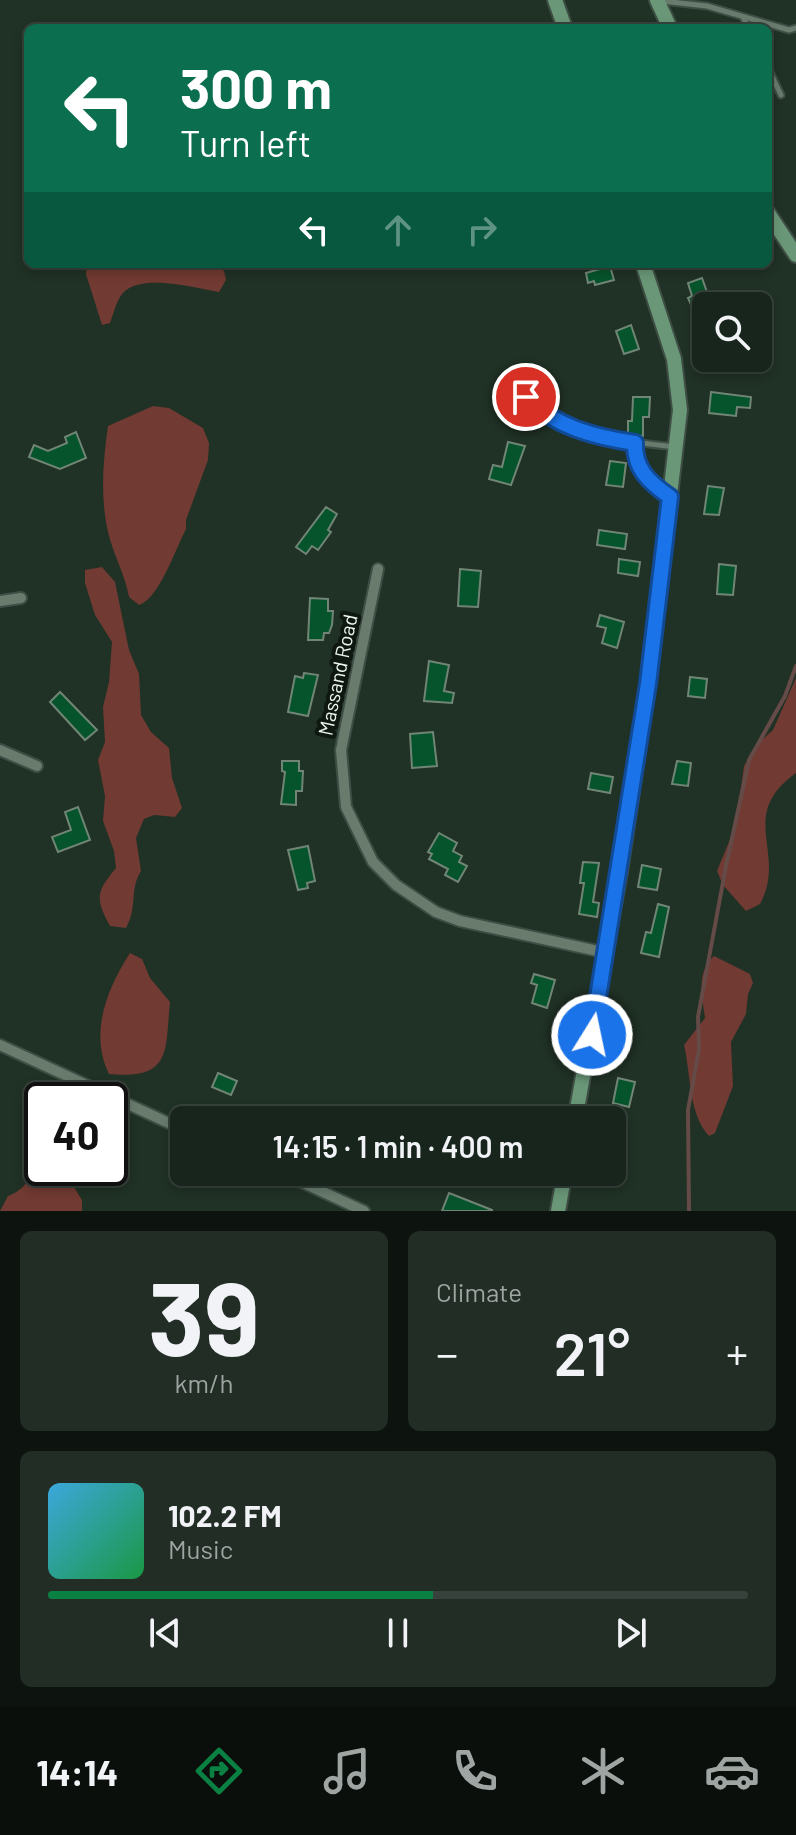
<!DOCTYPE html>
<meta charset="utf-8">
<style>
body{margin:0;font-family:Barlow,sans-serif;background:#212d25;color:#f1f3f6;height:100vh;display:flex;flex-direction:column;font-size:30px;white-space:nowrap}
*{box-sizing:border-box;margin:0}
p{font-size:26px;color:#9fa5a3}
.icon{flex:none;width:44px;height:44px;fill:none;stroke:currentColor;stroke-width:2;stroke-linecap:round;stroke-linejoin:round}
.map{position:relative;height:1211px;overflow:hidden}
.side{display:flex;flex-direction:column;gap:20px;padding:20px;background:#0d140f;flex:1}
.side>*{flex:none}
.top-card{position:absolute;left:24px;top:24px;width:748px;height:244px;border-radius:12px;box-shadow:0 4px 12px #0003,0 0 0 2px #36423b;background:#0b6e4f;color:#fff;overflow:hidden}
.controls{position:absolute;left:692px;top:292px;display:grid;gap:16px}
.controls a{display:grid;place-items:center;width:80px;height:80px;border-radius:12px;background:#18251c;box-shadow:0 4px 12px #0003,0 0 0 2px #36423b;font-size:40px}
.speed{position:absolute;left:24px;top:1082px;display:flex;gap:16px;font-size:40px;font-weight:700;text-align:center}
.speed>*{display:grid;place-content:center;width:104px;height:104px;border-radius:50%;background:#18251c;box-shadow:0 4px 12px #0003,0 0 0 2px #36423b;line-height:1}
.speed .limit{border:4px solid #111;border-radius:12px;background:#fff;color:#111}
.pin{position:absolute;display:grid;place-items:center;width:68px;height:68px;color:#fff;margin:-34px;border:4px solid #fff;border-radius:50%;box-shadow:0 2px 8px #0007}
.me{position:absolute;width:88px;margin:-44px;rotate:10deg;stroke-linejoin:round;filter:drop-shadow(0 0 6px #0008)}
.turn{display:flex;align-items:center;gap:28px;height:168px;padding:0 24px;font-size:36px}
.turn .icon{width:104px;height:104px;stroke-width:2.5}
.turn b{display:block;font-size:56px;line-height:68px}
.lanes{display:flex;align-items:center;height:76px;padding:0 24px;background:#0003;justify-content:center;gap:40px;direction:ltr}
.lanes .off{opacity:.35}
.big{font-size:60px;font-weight:600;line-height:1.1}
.side .widget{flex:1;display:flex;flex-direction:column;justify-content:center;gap:12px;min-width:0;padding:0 28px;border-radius:12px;background:#212d25}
.side .dial{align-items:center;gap:0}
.dial b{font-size:104px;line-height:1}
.song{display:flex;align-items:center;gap:24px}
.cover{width:96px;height:96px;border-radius:12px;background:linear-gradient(135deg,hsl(200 70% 55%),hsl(140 70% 35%))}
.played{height:8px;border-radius:4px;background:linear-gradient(90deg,#0b8043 55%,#36423b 55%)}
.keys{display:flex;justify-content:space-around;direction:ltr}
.heat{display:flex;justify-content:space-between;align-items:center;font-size:44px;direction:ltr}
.side .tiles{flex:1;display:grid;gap:20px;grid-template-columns:1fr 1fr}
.widget:last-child{grid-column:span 2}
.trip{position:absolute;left:170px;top:1106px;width:456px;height:80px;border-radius:12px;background:#18251c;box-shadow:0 4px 12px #0003,0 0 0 2px #36423b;font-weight:600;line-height:80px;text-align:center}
.dock{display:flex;height:128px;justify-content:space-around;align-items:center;background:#0a0f0b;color:#9fa5a3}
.dock .icon{width:56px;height:56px}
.dock .selected{color:#0b8043}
.dock b{font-size:36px;color:#f1f3f6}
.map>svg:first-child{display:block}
</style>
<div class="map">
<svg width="796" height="1211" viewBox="0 0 796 1211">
<rect width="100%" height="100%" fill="#203125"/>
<!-- green -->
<g fill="#713a32">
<path d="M 87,264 L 212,264 L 224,271 L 226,280 L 219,292 C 195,288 142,273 123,293 C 117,299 113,315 110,323 L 102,325 L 86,274 Z"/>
<path d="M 153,406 L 169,408 L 203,428 L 209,443 L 208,460 L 186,520 L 186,529 C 176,548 159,599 139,605 L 129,597 C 125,574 113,554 108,532 C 100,496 103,461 108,426 Z"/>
<path d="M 102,567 L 115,582 L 129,650 L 139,674 L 141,715 L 151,732 L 169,748 L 172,778 L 182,808 L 175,817 L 154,815 L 144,819 L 136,838 L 141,871 C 129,890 138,907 126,928 L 110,926 C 95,898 96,892 116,868 L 114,851 L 103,821 L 105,796 L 98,760 L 105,742 L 103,707 L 109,682 L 112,642 L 95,615 L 85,583 L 85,570 Z"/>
<path d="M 796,678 L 796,773 C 736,816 788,852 760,904 L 746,911 L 723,885 L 717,871 L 736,825 L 744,766 L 756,745 L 773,730 Z"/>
<path d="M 130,953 L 142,959 L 150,978 L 170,1002 C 165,1052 172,1080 109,1074 C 89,1033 107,989 130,953 Z"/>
<path d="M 714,956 L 750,974 L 753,983 L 748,994 L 746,1014 L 731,1042 L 733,1086 L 715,1133 L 709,1136 C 688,1113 691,1074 684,1045 L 705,1018 C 702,996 696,972 714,956 Z"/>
<path d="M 41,1142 L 42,1168 L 62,1168 L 82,1200 L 82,1211 L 0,1211 L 8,1196 C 32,1187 32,1170 37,1146 Z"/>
</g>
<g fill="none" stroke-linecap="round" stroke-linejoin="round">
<!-- stream -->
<path stroke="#654b48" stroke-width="4" d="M 689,1211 L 688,1110 L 699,1049 L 698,1017 L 726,866 L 749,760 L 785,696 L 796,666"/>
</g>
<!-- building -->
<g fill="#06542b" stroke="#718576" stroke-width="2">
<path d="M 610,266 L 614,280 L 595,285 L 594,281 L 588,283 L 586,273 Z"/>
<path d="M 702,278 L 712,306 L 706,306 L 704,334 L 688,298 L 692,296 L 688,283 Z"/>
<path d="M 631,325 L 639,349 L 624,354 L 616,331 Z"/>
<path d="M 711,392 L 751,397 L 750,408 L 737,407 L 736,416 L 709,413 Z"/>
<path d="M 633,397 L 650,397 L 649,417 L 643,417 L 643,436 L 628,435 L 628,421 L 632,421 Z"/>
<path d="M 76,432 L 86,458 L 60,469 L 29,457 L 34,445 L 48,451 L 67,443 L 65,437 Z"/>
<path d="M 508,442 L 525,446 L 511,485 L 489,479 L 493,465 L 502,467 Z"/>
<path d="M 610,461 L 626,463 L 623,487 L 606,485 Z"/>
<path d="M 708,486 L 724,488 L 719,515 L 704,514 Z"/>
<path d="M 326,507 L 337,514 L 328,530 L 331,532 L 318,550 L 312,546 L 306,554 L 296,547 Z"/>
<path d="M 599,530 L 627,534 L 625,549 L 597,545 Z"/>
<path d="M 619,559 L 640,562 L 638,576 L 618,573 Z"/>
<path d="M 719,564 L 736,566 L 733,595 L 717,594 Z"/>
<path d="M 460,569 L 481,571 L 478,607 L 458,606 Z"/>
<path d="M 310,598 L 328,599 L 328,611 L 333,611 L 332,625 L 329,633 L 324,633 L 323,640 L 308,640 Z"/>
<path d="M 600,615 L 624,622 L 617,648 L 602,643 L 606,628 L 597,626 Z"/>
<path d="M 429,661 L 449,665 L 444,691 L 454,693 L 452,703 L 424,701 Z"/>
<path d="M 304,673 L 318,675 L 308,716 L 288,712 L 295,676 L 303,678 Z"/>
<path d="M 690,677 L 707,679 L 705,698 L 688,696 Z"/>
<path d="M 60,692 L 97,730 L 85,740 L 50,702 Z"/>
<path d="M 433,732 L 437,766 L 412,768 L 410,734 Z"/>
<path d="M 282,761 L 299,761 L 299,771 L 303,771 L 302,791 L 296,791 L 296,805 L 281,804 L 285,772 L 282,771 Z"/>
<path d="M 677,761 L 691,763 L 688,786 L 672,784 Z"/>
<path d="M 591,773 L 613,777 L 610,793 L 588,789 Z"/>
<path d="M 78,807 L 90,840 L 58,852 L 52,837 L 71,830 L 65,812 Z"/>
<path d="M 439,833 L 457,843 L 453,851 L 462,856 L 459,862 L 467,866 L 458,882 L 445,875 L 448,869 L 429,859 L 432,854 L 428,852 Z"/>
<path d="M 308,846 L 315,881 L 307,883 L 308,888 L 298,890 L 288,850 Z"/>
<path d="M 583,862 L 599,863 L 593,902 L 599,903 L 597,917 L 579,914 L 584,883 L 580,883 Z"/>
<path d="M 642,865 L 661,869 L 657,890 L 638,887 Z"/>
<path d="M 658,904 L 669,907 L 659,957 L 641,953 L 646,932 L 651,933 Z"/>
<path d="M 534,974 L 555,980 L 547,1008 L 532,1003 L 537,985 L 531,983 Z"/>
<path d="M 218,1073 L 237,1081 L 231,1095 L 212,1087 Z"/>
<path d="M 618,1078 L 635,1082 L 629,1107 L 613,1103 Z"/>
<path d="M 373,1172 L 416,1172 L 409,1187 Z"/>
<path d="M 449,1193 L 492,1210 L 492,1211 L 442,1211 Z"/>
</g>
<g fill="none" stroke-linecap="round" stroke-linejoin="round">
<defs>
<g id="lane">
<path d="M 662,1 L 707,6 L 789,30 L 796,28"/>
<path d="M 743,17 L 748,28"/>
<path d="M 768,68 L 781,95"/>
<path d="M 522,370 L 526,397 C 565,437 623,441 675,447"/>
<path d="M 635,443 C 634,470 646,481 668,495"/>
</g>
<g id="street">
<path d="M 378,569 L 341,750 L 346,807 L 373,862 L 396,885 L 436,912 L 460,921 L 607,953"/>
<path d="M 0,601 L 21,598"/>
<path d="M 0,750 L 37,766"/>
<path d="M 0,1045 L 184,1130"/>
<path d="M 280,1172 L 364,1211"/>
</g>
<g id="secondary">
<path d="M 555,0 L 565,28"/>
<path d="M 657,0 L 670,28"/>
<path d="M 768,213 L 796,255"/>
<path d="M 575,1120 L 620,872 L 648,684 L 680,410 L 674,359 L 643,264"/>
<path d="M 558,1211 L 565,1172"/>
</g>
</defs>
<!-- lane casing -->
<use href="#lane" stroke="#3e4e44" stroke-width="9"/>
<!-- street casing -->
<use href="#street" stroke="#3e4e44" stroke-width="14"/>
<!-- secondary casing -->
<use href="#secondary" stroke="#3e4e44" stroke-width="18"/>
<!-- lane -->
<use href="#lane" stroke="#687b6d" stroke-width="5"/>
<!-- street -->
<use href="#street" stroke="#687b6d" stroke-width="10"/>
<!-- secondary -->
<use href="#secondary" stroke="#6a9778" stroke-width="14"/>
</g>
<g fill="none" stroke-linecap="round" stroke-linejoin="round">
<defs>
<path id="route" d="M 526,397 C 555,427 595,437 635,443 C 634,469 649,482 670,497 L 648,684 L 592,1035"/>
</defs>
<!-- route casing -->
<use href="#route" stroke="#114b97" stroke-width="20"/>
<!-- route -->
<use href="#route" stroke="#1a73e8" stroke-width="14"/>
</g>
<g text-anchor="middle" stroke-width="8" stroke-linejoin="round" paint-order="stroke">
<!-- street labels -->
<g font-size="20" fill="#ebf6ee" stroke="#0f1711">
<text transform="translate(338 675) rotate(-78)" y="7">Massand Road</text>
</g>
</g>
</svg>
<div class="controls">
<a><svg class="icon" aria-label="search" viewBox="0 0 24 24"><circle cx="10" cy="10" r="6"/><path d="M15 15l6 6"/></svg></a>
</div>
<div class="speed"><div class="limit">40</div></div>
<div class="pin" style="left:526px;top:397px;background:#d93025"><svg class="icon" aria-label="arrive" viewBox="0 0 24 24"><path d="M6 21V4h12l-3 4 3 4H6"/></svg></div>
<svg class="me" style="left:592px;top:1035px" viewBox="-20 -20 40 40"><circle r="17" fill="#1a73e8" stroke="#fff" stroke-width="3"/><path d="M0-11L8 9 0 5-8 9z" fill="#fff"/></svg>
<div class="trip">14:15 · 1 min · 400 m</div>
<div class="top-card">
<div class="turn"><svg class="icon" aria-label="left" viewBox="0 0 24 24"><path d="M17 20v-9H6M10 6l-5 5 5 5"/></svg><div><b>300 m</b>Turn left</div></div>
<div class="lanes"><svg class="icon" aria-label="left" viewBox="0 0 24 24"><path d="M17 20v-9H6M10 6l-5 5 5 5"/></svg><svg class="icon off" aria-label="ahead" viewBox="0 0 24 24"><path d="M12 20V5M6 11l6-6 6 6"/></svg><svg class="icon off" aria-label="right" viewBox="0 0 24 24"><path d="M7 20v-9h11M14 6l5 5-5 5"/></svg></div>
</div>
</div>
<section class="side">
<div class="tiles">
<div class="widget dial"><b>39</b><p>km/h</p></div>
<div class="widget"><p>Climate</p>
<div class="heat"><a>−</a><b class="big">21°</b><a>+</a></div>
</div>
<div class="widget">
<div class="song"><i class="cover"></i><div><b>102.2 FM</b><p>Music</p></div></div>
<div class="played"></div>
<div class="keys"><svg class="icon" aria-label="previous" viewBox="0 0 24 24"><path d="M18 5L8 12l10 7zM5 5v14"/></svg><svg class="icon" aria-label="pause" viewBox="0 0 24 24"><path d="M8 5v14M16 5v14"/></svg><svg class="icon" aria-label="next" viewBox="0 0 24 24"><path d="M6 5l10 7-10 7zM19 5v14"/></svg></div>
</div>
</div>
</section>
<nav class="dock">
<b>14:14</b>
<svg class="icon selected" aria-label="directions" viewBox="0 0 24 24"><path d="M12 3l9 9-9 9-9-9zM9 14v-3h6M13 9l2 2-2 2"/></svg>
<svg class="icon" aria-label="music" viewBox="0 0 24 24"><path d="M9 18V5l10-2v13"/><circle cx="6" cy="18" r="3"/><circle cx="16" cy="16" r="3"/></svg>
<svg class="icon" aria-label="phone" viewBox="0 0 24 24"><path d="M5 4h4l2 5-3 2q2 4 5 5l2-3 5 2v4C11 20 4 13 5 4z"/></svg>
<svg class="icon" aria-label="climate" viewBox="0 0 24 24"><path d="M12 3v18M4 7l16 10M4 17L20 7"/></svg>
<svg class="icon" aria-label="car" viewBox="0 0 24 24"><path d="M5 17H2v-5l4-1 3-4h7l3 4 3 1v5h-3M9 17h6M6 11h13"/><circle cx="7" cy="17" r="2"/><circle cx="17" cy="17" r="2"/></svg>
</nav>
